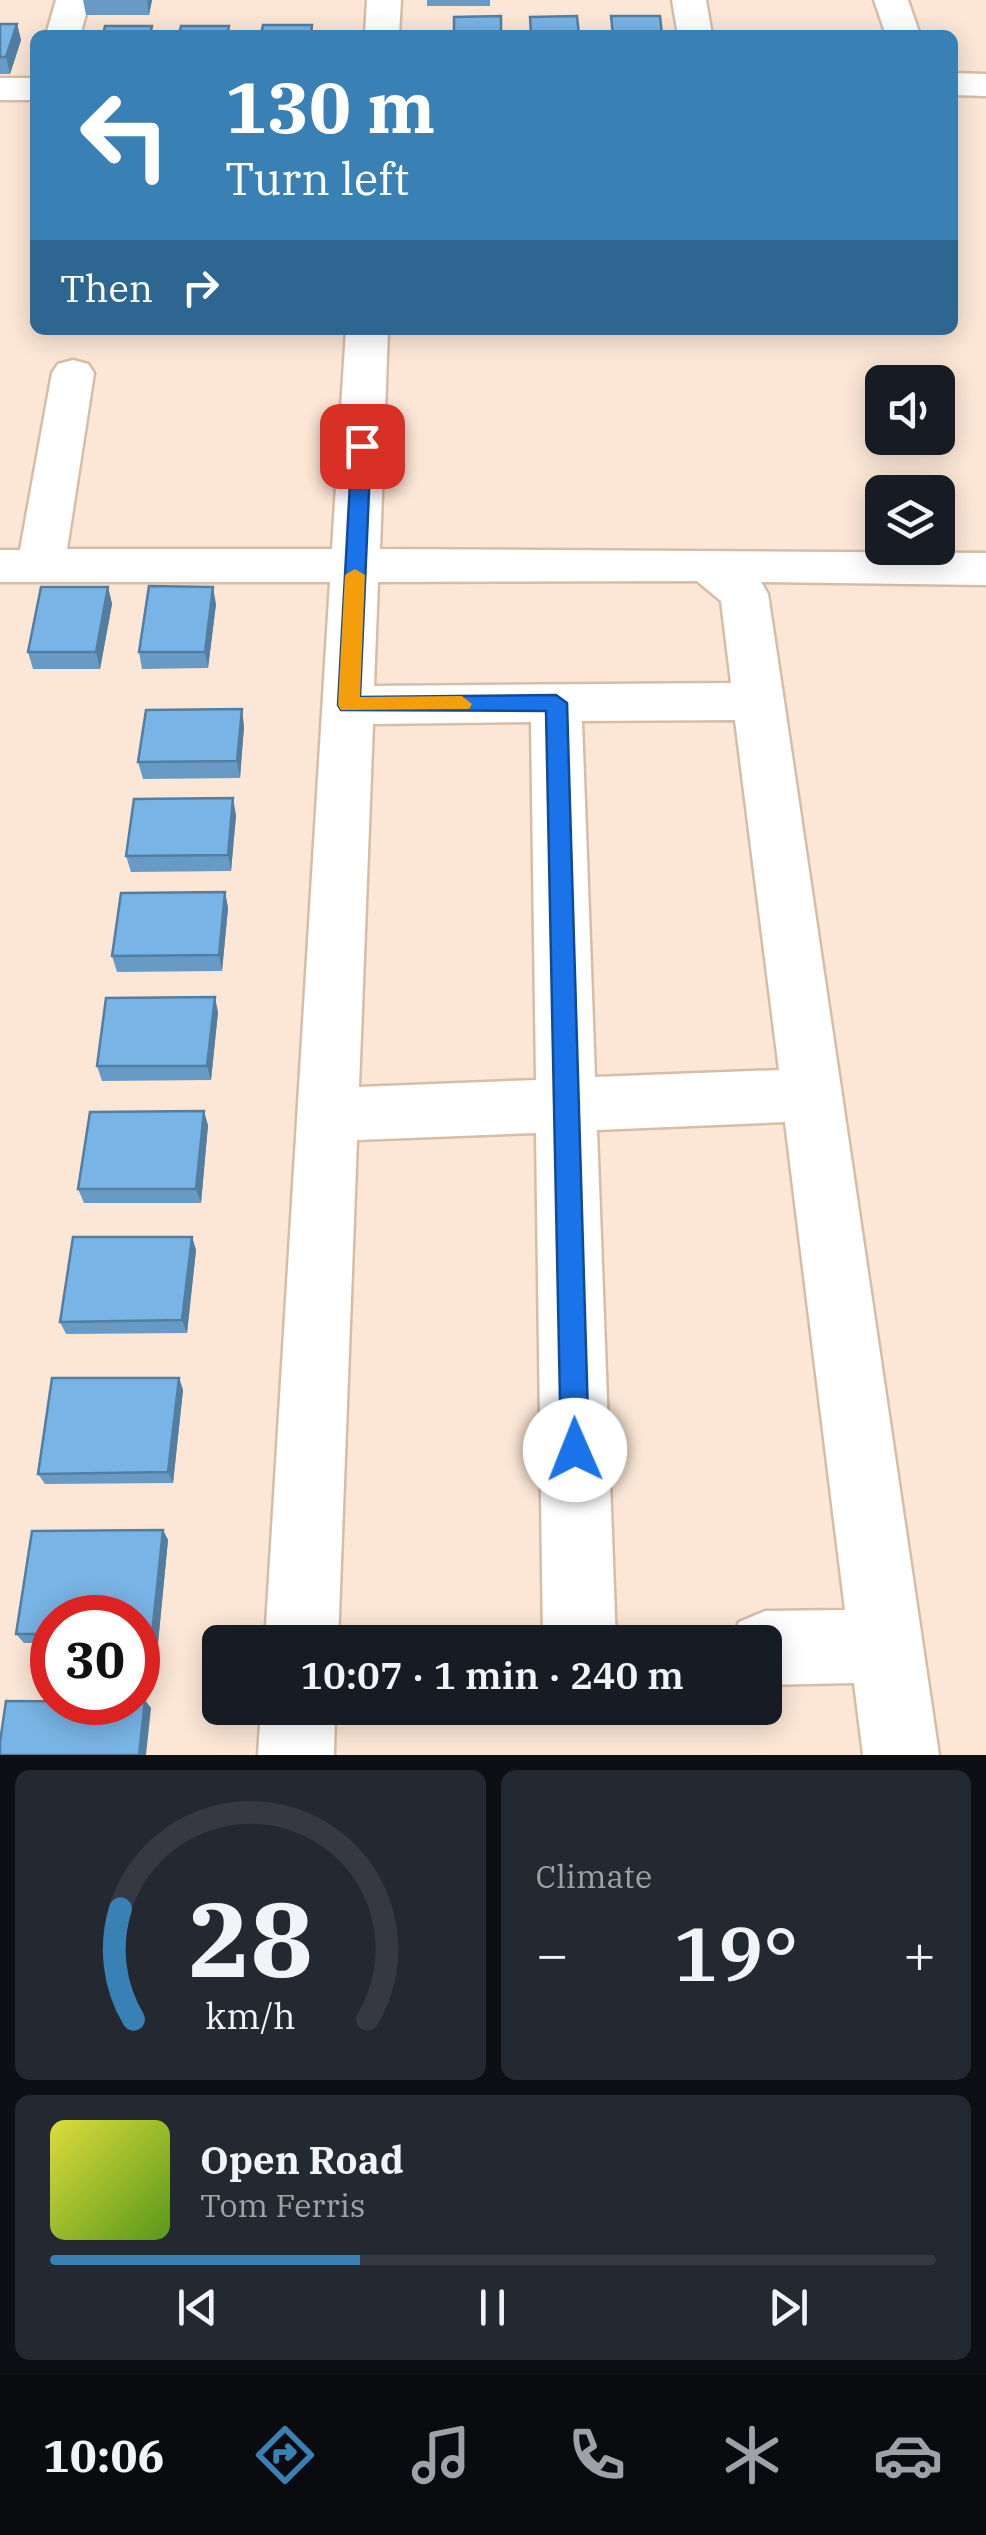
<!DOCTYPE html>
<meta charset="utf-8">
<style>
body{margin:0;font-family:"IBM Plex Serif",serif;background:#242831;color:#f1f3f6;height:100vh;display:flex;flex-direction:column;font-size:38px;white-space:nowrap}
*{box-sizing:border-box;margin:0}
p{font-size:32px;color:#9ea1a6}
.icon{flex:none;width:55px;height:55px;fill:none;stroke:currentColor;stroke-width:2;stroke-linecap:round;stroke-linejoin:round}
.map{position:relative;height:1755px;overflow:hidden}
.side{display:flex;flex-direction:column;gap:15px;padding:15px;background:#0d0f14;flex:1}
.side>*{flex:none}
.hud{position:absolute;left:30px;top:30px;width:928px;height:305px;border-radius:15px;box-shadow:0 5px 25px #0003;background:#3980b4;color:#fff;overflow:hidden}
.controls{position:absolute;left:865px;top:365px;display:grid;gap:20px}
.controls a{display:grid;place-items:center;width:90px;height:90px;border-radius:15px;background:#171b24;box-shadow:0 5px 25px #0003;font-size:50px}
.speed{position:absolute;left:30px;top:1595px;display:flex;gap:20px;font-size:50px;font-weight:700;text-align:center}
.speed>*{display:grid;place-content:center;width:130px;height:130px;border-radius:50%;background:#171b24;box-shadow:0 5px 25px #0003;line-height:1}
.speed .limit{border:15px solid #d22;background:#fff;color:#111}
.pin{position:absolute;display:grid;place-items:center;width:85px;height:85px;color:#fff;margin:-42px;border-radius:20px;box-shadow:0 5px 15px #0006}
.me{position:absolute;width:110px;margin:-55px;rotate:359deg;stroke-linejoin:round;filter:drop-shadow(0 0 8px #0008)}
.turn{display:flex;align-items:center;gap:35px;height:210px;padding:0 30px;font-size:45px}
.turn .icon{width:130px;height:130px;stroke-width:2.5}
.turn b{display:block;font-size:70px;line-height:85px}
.then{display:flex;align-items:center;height:95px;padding:0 30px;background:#0003;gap:20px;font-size:38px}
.big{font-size:75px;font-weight:600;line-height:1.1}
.side .tile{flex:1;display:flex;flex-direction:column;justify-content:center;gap:15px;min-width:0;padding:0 35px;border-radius:15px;background:#242831}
.side .dial{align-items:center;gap:0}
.dial svg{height:260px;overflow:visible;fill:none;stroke:#363941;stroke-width:7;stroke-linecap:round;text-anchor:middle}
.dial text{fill:#f1f3f6;stroke:none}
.song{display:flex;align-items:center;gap:30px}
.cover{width:120px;height:120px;border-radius:15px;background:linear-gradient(135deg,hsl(60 70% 55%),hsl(90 70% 35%))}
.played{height:10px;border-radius:5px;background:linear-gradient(90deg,#3980b4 35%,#363941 35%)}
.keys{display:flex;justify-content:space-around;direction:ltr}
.heat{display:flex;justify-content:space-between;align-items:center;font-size:55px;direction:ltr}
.side .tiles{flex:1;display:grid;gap:15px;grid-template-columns:1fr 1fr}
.tile:last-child{grid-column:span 2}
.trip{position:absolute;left:202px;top:1625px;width:580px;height:100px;border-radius:15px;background:#171b24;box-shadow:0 5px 25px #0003;font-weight:600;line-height:100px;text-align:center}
.menu{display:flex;height:160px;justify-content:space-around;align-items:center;background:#090b0e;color:#9ea1a6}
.menu .icon{width:70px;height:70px}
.menu .current{color:#3980b4}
.menu b{font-size:45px;color:#f1f3f6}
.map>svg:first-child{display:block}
</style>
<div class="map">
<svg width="986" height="1755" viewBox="0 0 986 1755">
<rect width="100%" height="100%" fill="#fce7d6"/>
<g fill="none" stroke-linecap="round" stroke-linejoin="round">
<defs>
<g id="minor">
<path d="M 56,0 L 90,0 L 80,35 L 46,35 Z"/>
<path d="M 367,0 L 401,0 L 399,35 L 365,35 Z"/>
<path d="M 672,0 L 706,0 L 712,35 L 678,35 Z"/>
<path d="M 874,0 L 908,0 L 920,35 L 886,35 Z"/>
<path d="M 952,73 L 986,74 L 986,96 L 952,95 Z"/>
<rect x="0" y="78" width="35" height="22"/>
<path d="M 346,330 L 388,330 L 380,549 L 986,553 L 986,585 L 761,582 L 768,594 L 784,701 L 939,1755 L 863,1755 L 854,1683 L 765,1685 L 765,1642 L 731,1642 L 739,1622 L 765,1611 L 845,1610 L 785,1122 L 597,1130 L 616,1642 L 543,1642 L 536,1133 L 357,1140 L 338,1642 L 265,1642 L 330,582 L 0,582 L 0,550 L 20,550 L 52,373 L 58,364 L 73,360 L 88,364 L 94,373 L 67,549 L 332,549 ZM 697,581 L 721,601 L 731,683 L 374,686 L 378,582 ZM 735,720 L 779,1070 L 595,1077 L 582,721 ZM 531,722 L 536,1080 L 359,1087 L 373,724 Z"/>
<path d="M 261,1708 L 335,1708 L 334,1755 L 258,1755 Z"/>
</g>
</defs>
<!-- minor casing -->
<use href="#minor" stroke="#d6bda8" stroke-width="5"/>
<!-- minor -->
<use href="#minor" fill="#fff" fill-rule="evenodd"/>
</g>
<!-- wall -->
<g fill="#679bc5">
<path d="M 83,0 L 152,0 L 149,15 L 86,15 Z"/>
<rect x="427" y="0" width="63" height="6"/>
<path d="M 0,24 L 17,24 L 21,40 L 10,74 L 0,74 Z"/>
<path d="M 108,587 L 112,604 L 100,669 L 33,669 L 28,652 Z"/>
<path d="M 216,604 L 208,668 L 142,669 L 139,652 Z"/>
<path d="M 244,726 L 240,778 L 143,779 L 138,762 Z"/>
<path d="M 236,815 L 231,871 L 131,872 L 126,856 Z"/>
<path d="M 225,892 L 228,908 L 222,971 L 117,972 L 112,956 Z"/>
<path d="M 218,1012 L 211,1080 L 102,1081 L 97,1066 Z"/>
<path d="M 208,1125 L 201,1203 L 84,1203 L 78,1189 Z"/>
<path d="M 192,1237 L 196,1250 L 187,1333 L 66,1334 L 60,1322 Z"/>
<path d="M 179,1378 L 183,1390 L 173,1483 L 45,1484 L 38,1474 Z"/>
<path d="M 163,1530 L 168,1540 L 158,1643 L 138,1643 L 138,1618 L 52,1618 L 52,1643 L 24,1643 L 16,1634 Z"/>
</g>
<!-- shaded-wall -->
<g fill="#547ea0">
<path d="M 147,0 L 152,0 L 149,15 Z"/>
<path d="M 17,24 L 21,40 L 10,74 L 6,57 Z"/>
<path d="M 108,587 L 112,604 L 100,669 L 96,652 Z"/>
<path d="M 213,587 L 216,604 L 208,668 L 205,652 Z"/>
<path d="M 242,709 L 244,726 L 240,778 L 237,761 Z"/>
<path d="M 233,798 L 236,815 L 231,871 L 228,855 Z"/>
<path d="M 225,892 L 228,908 L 222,971 L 219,955 Z"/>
<path d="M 215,997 L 218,1012 L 211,1080 L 207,1066 Z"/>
<path d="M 204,1111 L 208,1125 L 201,1203 L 196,1189 Z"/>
<path d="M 192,1237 L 196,1250 L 187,1333 L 182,1320 Z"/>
<path d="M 179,1378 L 183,1390 L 173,1483 L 168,1472 Z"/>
<path d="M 163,1530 L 168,1540 L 158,1643 L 152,1634 Z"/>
<path d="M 145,1700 L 151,1708 L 146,1755 L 139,1755 Z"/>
</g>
<!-- building -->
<g fill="#78b4e5" stroke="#547ea0" stroke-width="2.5">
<path d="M 501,16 L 501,35 L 454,35 L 454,17 Z"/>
<path d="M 577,16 L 579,35 L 531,35 L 530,17 Z"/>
<path d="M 611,16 L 660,16 L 662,35 L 613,35 Z"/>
<path d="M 0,24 L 17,24 L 6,57 L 0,57 Z"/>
<path d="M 263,25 L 312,25 L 311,35 L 261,35 Z"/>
<path d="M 105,26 L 152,26 L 150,35 L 103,35 Z"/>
<path d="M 181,26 L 229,26 L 227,35 L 179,35 Z"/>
<path d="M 149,586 L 213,587 L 205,652 L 139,652 Z"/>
<path d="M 41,587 L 108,587 L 96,652 L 28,652 Z"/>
<path d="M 242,709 L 237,761 L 138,762 L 146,710 Z"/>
<path d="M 233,798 L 228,855 L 126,856 L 134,799 Z"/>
<path d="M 225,892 L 219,955 L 112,956 L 121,893 Z"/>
<path d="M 215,997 L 207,1066 L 97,1066 L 106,998 Z"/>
<path d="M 204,1111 L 196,1189 L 78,1189 L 90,1112 Z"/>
<path d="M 73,1237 L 192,1237 L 182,1320 L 60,1322 Z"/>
<path d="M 52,1378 L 179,1378 L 168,1472 L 38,1474 Z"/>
<path d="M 163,1530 L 152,1634 L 138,1634 L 138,1618 L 52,1618 L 52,1634 L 16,1634 L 32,1531 Z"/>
<path d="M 138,1700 L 145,1700 L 139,1755 L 0,1755 L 0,1742 L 6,1701 L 138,1702 Z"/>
</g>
<!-- route -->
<path fill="#1a73e8" stroke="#114b97" stroke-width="2.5" d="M 362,440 L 371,446 L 360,697 L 556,695 L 567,703 L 589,1450 L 585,1461 L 575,1465 L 565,1461 L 561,1450 L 546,711 L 341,710 L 338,705 L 352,446 Z"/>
<!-- slow -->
<path fill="#f59e0b" d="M 355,569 L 365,575 L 360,697 L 462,696 L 472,704 L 469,709 L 341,710 L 338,705 L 345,575 Z"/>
</svg>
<div class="controls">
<a><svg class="icon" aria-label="sound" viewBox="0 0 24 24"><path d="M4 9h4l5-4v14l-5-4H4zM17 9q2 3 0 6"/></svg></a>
<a><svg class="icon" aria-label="layers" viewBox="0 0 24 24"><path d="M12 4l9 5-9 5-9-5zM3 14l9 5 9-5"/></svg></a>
</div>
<div class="speed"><div class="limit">30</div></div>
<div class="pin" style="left:362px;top:446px;background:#d93025"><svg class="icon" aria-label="arrive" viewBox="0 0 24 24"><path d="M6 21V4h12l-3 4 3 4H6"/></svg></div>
<svg class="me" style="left:575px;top:1450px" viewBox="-20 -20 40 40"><circle r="19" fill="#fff"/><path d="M0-13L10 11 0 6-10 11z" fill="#1a73e8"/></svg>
<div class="trip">10:07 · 1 min · 240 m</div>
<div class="hud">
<div class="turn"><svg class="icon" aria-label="left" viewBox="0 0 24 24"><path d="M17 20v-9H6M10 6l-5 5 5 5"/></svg><div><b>130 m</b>Turn left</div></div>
<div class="then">Then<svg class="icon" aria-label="right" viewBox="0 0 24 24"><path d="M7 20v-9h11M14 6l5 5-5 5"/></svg></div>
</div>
</div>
<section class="side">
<div class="tiles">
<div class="tile dial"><svg viewBox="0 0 100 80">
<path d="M14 69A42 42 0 1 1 86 69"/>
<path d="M14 69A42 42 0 0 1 10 35" stroke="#3980b4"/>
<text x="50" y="56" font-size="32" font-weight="700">28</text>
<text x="50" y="72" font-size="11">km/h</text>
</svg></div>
<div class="tile"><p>Climate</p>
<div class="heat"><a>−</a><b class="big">19°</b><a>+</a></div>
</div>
<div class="tile">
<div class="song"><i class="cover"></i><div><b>Open Road</b><p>Tom Ferris</p></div></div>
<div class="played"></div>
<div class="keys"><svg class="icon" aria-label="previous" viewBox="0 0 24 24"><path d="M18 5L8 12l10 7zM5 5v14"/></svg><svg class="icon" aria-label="pause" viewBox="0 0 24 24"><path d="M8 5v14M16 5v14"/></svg><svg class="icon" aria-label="next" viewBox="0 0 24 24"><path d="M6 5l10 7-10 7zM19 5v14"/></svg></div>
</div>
</div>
</section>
<nav class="menu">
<b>10:06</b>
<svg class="icon current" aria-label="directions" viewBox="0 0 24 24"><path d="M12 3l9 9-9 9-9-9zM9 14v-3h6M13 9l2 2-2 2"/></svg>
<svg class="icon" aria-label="music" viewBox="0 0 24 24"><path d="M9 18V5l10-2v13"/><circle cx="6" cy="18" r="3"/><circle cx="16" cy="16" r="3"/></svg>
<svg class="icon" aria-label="phone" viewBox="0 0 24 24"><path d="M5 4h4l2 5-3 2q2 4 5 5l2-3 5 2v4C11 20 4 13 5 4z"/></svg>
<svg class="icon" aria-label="climate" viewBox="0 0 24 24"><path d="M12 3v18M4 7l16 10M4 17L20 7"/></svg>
<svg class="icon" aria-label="car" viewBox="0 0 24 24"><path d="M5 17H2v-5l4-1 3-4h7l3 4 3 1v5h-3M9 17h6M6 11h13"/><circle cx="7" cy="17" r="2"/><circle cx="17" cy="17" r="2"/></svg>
</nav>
